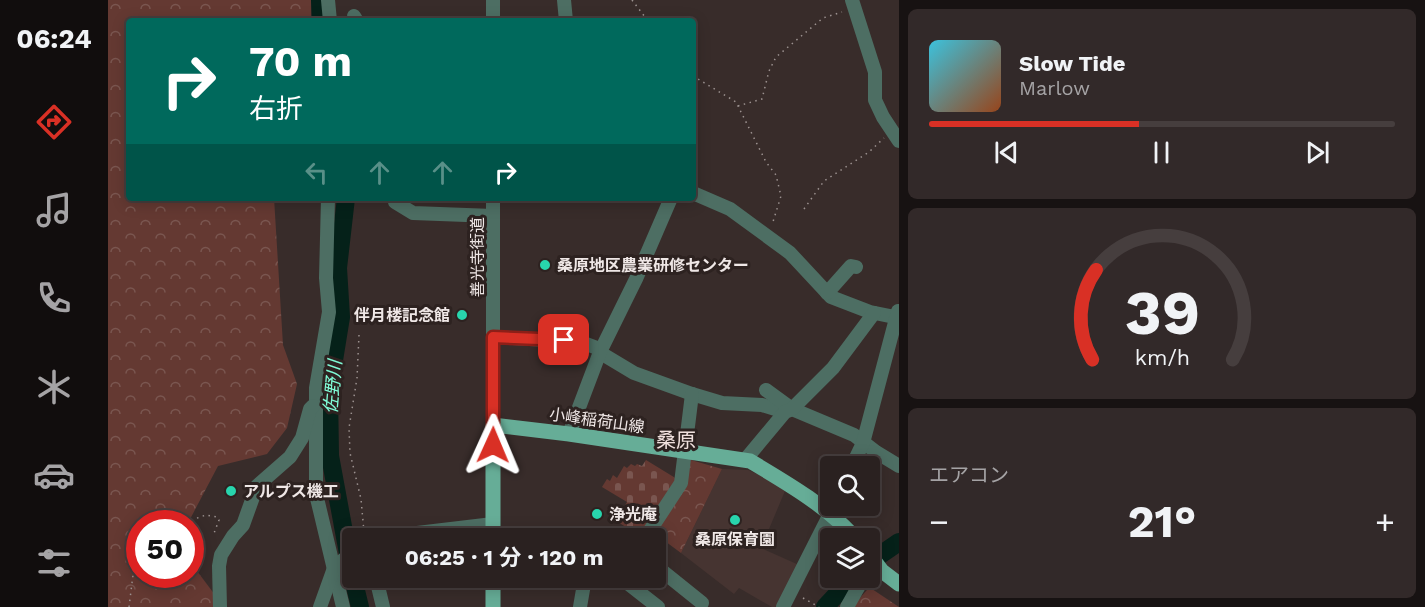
<!DOCTYPE html>
<html lang="ja">
<meta charset="utf-8">
<style>
body{margin:0;font-family:"Work Sans","Noto Sans JP",sans-serif;background:#322929;color:#f1f3f6;height:100vh;display:flex;flex-direction:column;font-size:22px;white-space:nowrap}
*{box-sizing:border-box;margin:0}
p{font-size:20px;color:#a5a3a5}
.icon{flex:none;width:33px;height:33px;fill:none;stroke:currentColor;stroke-width:2;stroke-linecap:round;stroke-linejoin:round}
.map{position:relative;flex:1;overflow:hidden}
.panel{display:flex;flex-direction:column;gap:9px;padding:9px;background:#171212;width:526px}
.panel>*{flex:none}
.guide{position:absolute;left:18px;top:18px;width:570px;height:183px;border-radius:6px;box-shadow:0 3px 15px #0003,0 0 0 2px #463e3e;background:#00695c;color:#fff;overflow:hidden}
.controls{position:absolute;left:712px;top:456px;display:grid;gap:12px}
.controls a{display:grid;place-items:center;width:60px;height:60px;border-radius:6px;background:#2a2120;box-shadow:0 3px 15px #0003,0 0 0 2px #463e3e;font-size:30px}
.speed{position:absolute;left:18px;top:510px;display:flex;gap:12px;font-size:30px;font-weight:700;text-align:center}
.speed>*{display:grid;place-content:center;width:78px;height:78px;border-radius:50%;background:#2a2120;box-shadow:0 3px 15px #0003,0 0 0 2px #463e3e;line-height:1}
.speed .limit{border:9px solid #d22;background:#fff;color:#111}
.pin{position:absolute;display:grid;place-items:center;width:51px;height:51px;color:#fff;margin:-26px;border-radius:12px;box-shadow:0 3px 9px #0006}
.me{position:absolute;width:66px;margin:-33px;rotate:1deg;stroke-linejoin:round;filter:drop-shadow(0 0 4px #0008)}
.turn{display:flex;align-items:center;gap:21px;height:126px;padding:0 24px;font-size:27px}
.turn .icon{width:78px;height:78px;stroke-width:2.5}
.turn b{display:block;font-size:42px;line-height:51px}
.lanes{display:flex;align-items:center;height:57px;padding:0 24px;background:#0003;justify-content:center;gap:30px;direction:ltr}
.lanes .off{opacity:.35}
.big{font-size:45px;font-weight:700;line-height:1.1}
.panel .tile{flex:1;display:flex;flex-direction:column;justify-content:center;gap:9px;min-width:0;padding:0 21px;border-radius:9px;background:#322929}
.panel .dial{align-items:center;gap:0}
.dial svg{height:156px;overflow:visible;fill:none;stroke:#463e3e;stroke-width:7;stroke-linecap:round;text-anchor:middle}
.dial text{fill:#f1f3f6;stroke:none}
.song{display:flex;align-items:center;gap:18px}
.cover{width:72px;height:72px;border-radius:9px;background:linear-gradient(135deg,hsl(190 70% 55%),hsl(20 70% 35%))}
.played{height:6px;border-radius:3px;background:linear-gradient(90deg,#d93025 45%,#463e3e 45%)}
.keys{display:flex;justify-content:space-around;direction:ltr}
.heat{display:flex;justify-content:space-between;align-items:center;font-size:33px;direction:ltr}
.trip{position:absolute;left:234px;top:528px;width:324px;height:60px;border-radius:6px;background:#2a2120;box-shadow:0 3px 15px #0003,0 0 0 2px #463e3e;font-weight:700;line-height:60px;text-align:center}
main{display:flex;flex:1;min-height:0}
.tab-bar{display:flex;flex-direction:column;width:108px;justify-content:space-around;align-items:center;background:#110d0d;color:#a5a3a5}
.tab-bar .icon{width:42px;height:42px}
.tab-bar .selected{color:#d93025}
.tab-bar b{font-size:27px;color:#f1f3f6}
.map>svg:first-child{display:block}
</style>
<main>
<nav class="tab-bar">
<b>06:24</b>
<svg class="icon selected" aria-label="directions" viewBox="0 0 24 24"><path d="M12 3l9 9-9 9-9-9zM9 14v-3h6M13 9l2 2-2 2"/></svg>
<svg class="icon" aria-label="music" viewBox="0 0 24 24"><path d="M9 18V5l10-2v13"/><circle cx="6" cy="18" r="3"/><circle cx="16" cy="16" r="3"/></svg>
<svg class="icon" aria-label="phone" viewBox="0 0 24 24"><path d="M5 4h4l2 5-3 2q2 4 5 5l2-3 5 2v4C11 20 4 13 5 4z"/></svg>
<svg class="icon" aria-label="climate" viewBox="0 0 24 24"><path d="M12 3v18M4 7l16 10M4 17L20 7"/></svg>
<svg class="icon" aria-label="car" viewBox="0 0 24 24"><path d="M5 17H2v-5l4-1 3-4h7l3 4 3 1v5h-3M9 17h6M6 11h13"/><circle cx="7" cy="17" r="2"/><circle cx="17" cy="17" r="2"/></svg>
<svg class="icon" aria-label="filters" viewBox="0 0 24 24"><path d="M4 7h16M4 17h16"/><circle cx="9" cy="7" r="2"/><circle cx="15" cy="17" r="2"/></svg>
</nav>
<div class="map">
<svg width="791" height="607" viewBox="0 0 791 607">
<defs>
<pattern id="forest-crowns" width="20" height="18" patternUnits="userSpaceOnUse" patternTransform="scale(1.5)"><rect width="20" height="18" fill="#643932"/><path d="M2 6a3 3 0 1 1 6 0M12 15a3 3 0 1 1 6 0" fill="none" stroke="#7a5650"/></pattern>
<pattern id="cemetery-stones" width="16" height="16" patternUnits="userSpaceOnUse" patternTransform="scale(1.5)"><rect width="16" height="16" fill="#643932"/><path d="M2 7V4a2 2 0 0 1 4 0v3zM10 15v-3a2 2 0 0 1 4 0v3z" fill="#7a5650"/></pattern>
</defs>
<rect width="100%" height="100%" fill="#382c2a"/>
<!-- built -->
<path fill="#463431" d="M 614,469 L 640,470 L 654,476 L 677,491 L 653,548 L 691,565 L 669,607 L 664,607 L 631,588 L 626,594 L 573,553 Z"/>
<!-- forest -->
<g fill="url(#forest-crowns)">
<path d="M 0,0 L 203,0 L 203,21 L 21,21 L 21,198 L 166,198 L 175,345 L 189,384 L 179,428 L 159,454 L 110,466 L 80,523 L 32,524 L 32,574 L 82,574 L 83,563 L 107,595 L 107,607 L 0,607 Z"/>
<path d="M 583,460 L 614,469 L 573,553 L 546,533 Z"/>
<path d="M 764,589 L 791,607 L 744,607 L 759,590 Z"/>
</g>
<!-- cemetery -->
<path fill="url(#cemetery-stones)" d="M 538,460 L 569,479 L 533,538 L 518,538 L 523,530 L 508,521 L 519,502 L 494,487 L 499,479 L 502,481 L 505,475 L 509,478 L 516,466 L 519,468 L 523,464 L 527,466 L 529,464 L 534,466 Z"/>
<g fill="none" stroke-linecap="round" stroke-linejoin="round">
<!-- river -->
<g stroke="#052119" stroke-width="18">
<path d="M 212,0 L 213,21"/>
<path d="M 238,198 L 230,268 L 233,317 L 221,391 L 222,456 L 244,575"/>
<path d="M 762,562 L 791,542"/>
<path d="M 245,578 L 252,607"/>
<path d="M 717,607 L 744,578"/>
</g>
<!-- path -->
<g stroke="#9c9290" stroke-width="1.5" stroke-dasharray="1.5 4.5" stroke-linecap="butt">
<path d="M 524,0 L 540,21"/>
<path d="M 585,76 L 628,102 L 658,162 L 668,175 L 673,196 L 664,225"/>
<path d="M 630,106 L 654,99 L 661,71 L 668,57 L 715,18 L 734,12"/>
<path d="M 254,198 L 255,200 L 275,201"/>
<path d="M 696,209 L 716,181 L 761,152 L 776,138"/>
<path d="M 251,335 L 249,378 L 241,428 L 242,453 L 253,499 L 256,532"/>
<path d="M 72,524 L 98,515 L 109,517 L 111,520 L 105,536"/>
<path d="M 695,598 L 711,607"/>
<path d="M 21,607 L 26,567 L 32,552"/>
</g>
<!-- minor -->
<g stroke="#4d6e63" stroke-width="14">
<path d="M 220,0 L 222,21"/>
<path d="M 385,0 L 385,21"/>
<path d="M 456,0 L 458,21"/>
<path d="M 744,0 L 767,72 L 767,100 L 775,117 L 791,141"/>
<path d="M 246,16 L 249,21"/>
<path d="M 585,193 L 622,209 L 682,253 L 723,297 L 762,312 L 791,318"/>
<path d="M 220,198 L 218,278 L 221,312 L 208,388 L 208,494 L 235,607"/>
<path d="M 287,198 L 287,202 L 305,213 L 385,216"/>
<path d="M 719,293 L 743,266 L 748,267"/>
<path d="M 385,337 L 473,342 L 489,348 L 496,355 L 526,373 L 584,394 L 614,403 L 654,405 L 677,412"/>
<path d="M 658,390 L 684,409 L 746,435 L 768,452 L 791,466"/>
<path d="M 385,425 L 385,198"/>
<path d="M 461,434 L 492,352 L 528,279 L 563,198"/>
<path d="M 637,460 L 677,412 L 684,409 L 725,368 L 766,313"/>
<path d="M 744,466 L 755,443 L 790,311"/>
<path d="M 267,538 L 385,524"/>
<path d="M 537,538 L 573,483 L 584,394"/>
<path d="M 548,566 L 594,603"/>
<path d="M 268,578 L 275,607"/>
<path d="M 513,578 L 550,607"/>
<path d="M 112,607 L 111,566 L 113,555 L 125,536 L 135,525 L 149,486 L 182,457 L 194,438 L 202,409 L 205,406"/>
<path d="M 212,607 L 226,568 L 244,552"/>
<path d="M 472,607 L 477,578"/>
<path d="M 675,607 L 726,506"/>
<path d="M 739,607 L 752,584 L 774,571"/>
</g>
<!-- major -->
<g stroke="#66ad97" stroke-width="15">
<path d="M 385,538 L 385,425 L 461,434 L 642,461 C 679,483 719,506 747,538"/>
<path d="M 762,555 L 774,571 L 791,584"/>
<path d="M 385,607 L 385,578"/>
</g>
</g>
<g fill="none" stroke-linecap="round" stroke-linejoin="round">
<defs>
<path id="route" d="M 385,445 L 385,337 L 456,340"/>
</defs>
<!-- route casing -->
<use href="#route" stroke="#8d1f18" stroke-width="15"/>
<!-- route -->
<use href="#route" stroke="#d93025" stroke-width="10"/>
</g>
<!-- markers -->
<g fill="#28d5ad" stroke="#2d2220" stroke-width="2">
<circle cx="437" cy="265" r="6"/>
<circle cx="354" cy="315" r="6"/>
<circle cx="123" cy="491" r="6"/>
<circle cx="489" cy="514" r="6"/>
<circle cx="627" cy="520" r="6"/>
</g>
<g text-anchor="middle" stroke-width="6" stroke-linejoin="round" paint-order="stroke">
<!-- street labels -->
<g font-size="16" fill="#efe7e6" stroke="#2d2220">
<text transform="translate(369 257) rotate(-90)" y="6">善光寺街道</text>
<text transform="translate(489 420) rotate(8)" y="6">小峰稲荷山線</text>
</g>
<!-- poi labels -->
<g font-size="16" font-weight="bold" fill="#efe7e6" stroke="#2d2220" text-anchor="start">
<text x="449" y="271">桑原地区農業研修センター</text>
<text x="342" y="321" text-anchor="end">伴月楼記念館</text>
<text x="135" y="497">アルプス機工</text>
<text x="501" y="520">浄光庵</text>
<text x="627" y="545" text-anchor="middle">桑原保育園</text>
</g>
<!-- water labels -->
<g font-size="18" font-style="italic" fill="#80fcd7" stroke="#2d2220">
<text transform="translate(225 387) rotate(-85)" y="6">佐野川</text>
</g>
<!-- quarter labels -->
<g font-size="20" fill="#f0e0dd" stroke="#2d2220">
<text x="568" y="447">桑原</text>
</g>
</g>
</svg>
<div class="controls">
<a><svg class="icon" aria-label="search" viewBox="0 0 24 24"><circle cx="10" cy="10" r="6"/><path d="M15 15l6 6"/></svg></a>
<a><svg class="icon" aria-label="layers" viewBox="0 0 24 24"><path d="M12 4l9 5-9 5-9-5zM3 14l9 5 9-5"/></svg></a>
</div>
<div class="speed"><div class="limit">50</div></div>
<div class="pin" style="left:456px;top:340px;background:#d93025"><svg class="icon" aria-label="arrive" viewBox="0 0 24 24"><path d="M6 21V4h12l-3 4 3 4H6"/></svg></div>
<svg class="me" style="left:385px;top:445px" viewBox="-20 -20 40 40"><path d="M0-17L14 15 0 8-14 15z" fill="#d93025" stroke="#fff" stroke-width="4"/></svg>
<div class="trip">06:25 · 1 分 · 120 m</div>
<div class="guide">
<div class="turn"><svg class="icon" aria-label="right" viewBox="0 0 24 24"><path d="M7 20v-9h11M14 6l5 5-5 5"/></svg><div><b>70 m</b>右折</div></div>
<div class="lanes"><svg class="icon off" aria-label="left" viewBox="0 0 24 24"><path d="M17 20v-9H6M10 6l-5 5 5 5"/></svg><svg class="icon off" aria-label="ahead" viewBox="0 0 24 24"><path d="M12 20V5M6 11l6-6 6 6"/></svg><svg class="icon off" aria-label="ahead" viewBox="0 0 24 24"><path d="M12 20V5M6 11l6-6 6 6"/></svg><svg class="icon" aria-label="right" viewBox="0 0 24 24"><path d="M7 20v-9h11M14 6l5 5-5 5"/></svg></div>
</div>
</div>
<section class="panel">
<div class="tile">
<div class="song"><i class="cover"></i><div><b>Slow Tide</b><p>Marlow</p></div></div>
<div class="played"></div>
<div class="keys"><svg class="icon" aria-label="previous" viewBox="0 0 24 24"><path d="M18 5L8 12l10 7zM5 5v14"/></svg><svg class="icon" aria-label="pause" viewBox="0 0 24 24"><path d="M8 5v14M16 5v14"/></svg><svg class="icon" aria-label="next" viewBox="0 0 24 24"><path d="M6 5l10 7-10 7zM19 5v14"/></svg></div>
</div>
<div class="tile dial"><svg viewBox="0 0 100 80">
<path d="M14 69A42 42 0 1 1 86 69"/>
<path d="M14 69A42 42 0 0 1 16 23" stroke="#d93025"/>
<text x="50" y="56" font-size="32" font-weight="700">39</text>
<text x="50" y="72" font-size="11">km/h</text>
</svg></div>
<div class="tile"><p>エアコン</p>
<div class="heat"><a>−</a><b class="big">21°</b><a>+</a></div>
</div>
</section>
</main>
